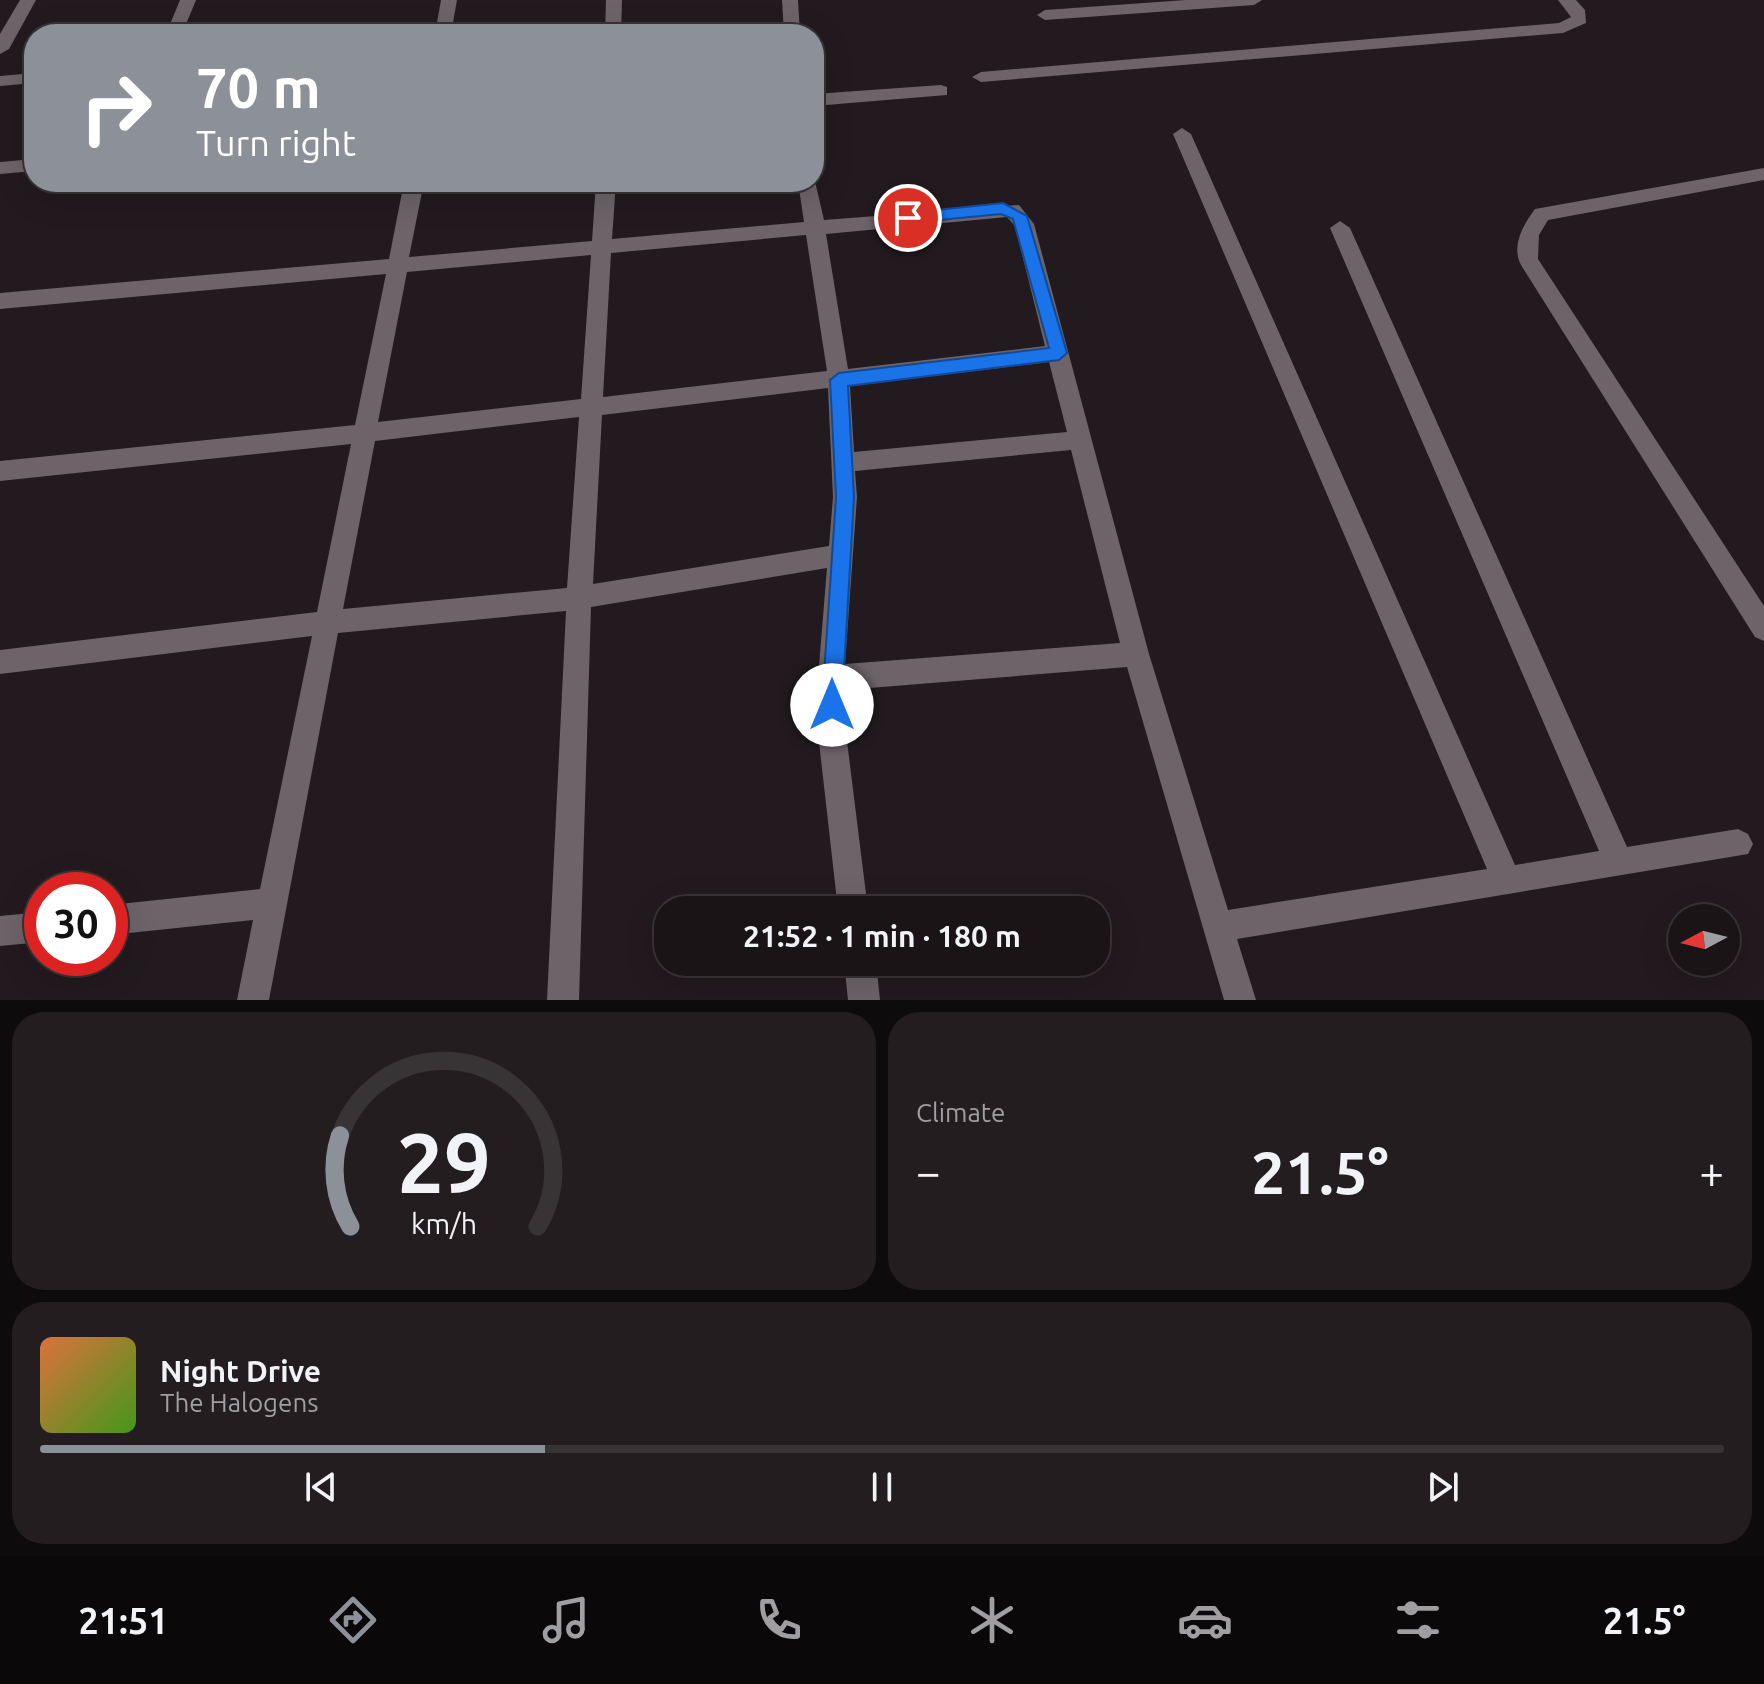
<!DOCTYPE html>
<meta charset="utf-8">
<style>
body{margin:0;font-family:Ubuntu,sans-serif;background:#231d1f;color:#f1f3f6;height:100vh;display:flex;flex-direction:column;font-size:30px;white-space:nowrap}
*{box-sizing:border-box;margin:0}
p{font-size:26px;color:#9f9ea1}
.icon{flex:none;width:44px;height:44px;fill:none;stroke:currentColor;stroke-width:2;stroke-linecap:round;stroke-linejoin:round}
.map{position:relative;height:1000px;overflow:hidden}
.details{display:flex;flex-direction:column;gap:12px;padding:12px;background:#0e0b0c;flex:1}
.details>*{flex:none}
.guide{position:absolute;left:24px;top:24px;width:800px;height:168px;border-radius:32px;box-shadow:0 8px 32px #0002,0 0 0 2px #383335;background:#8c9099;color:#fff;overflow:hidden}
.needle{width:52px;rotate:263deg}
.tools{position:absolute;left:1668px;top:904px;display:grid;gap:16px}
.tools a{display:grid;place-items:center;width:72px;height:72px;border-radius:50%;background:#1a1416;box-shadow:0 8px 32px #0002,0 0 0 2px #383335;font-size:40px}
.speed{position:absolute;left:24px;top:872px;display:flex;gap:16px;font-size:40px;font-weight:700;text-align:center}
.speed>*{display:grid;place-content:center;width:104px;height:104px;border-radius:50%;background:#1a1416;box-shadow:0 8px 32px #0002,0 0 0 2px #383335;line-height:1}
.speed .limit{border:12px solid #d22;background:#fff;color:#111}
.pin{position:absolute;display:grid;place-items:center;width:68px;height:68px;color:#fff;margin:-34px;border:4px solid #fff;border-radius:50%;box-shadow:0 2px 8px #0007}
.me{position:absolute;width:88px;margin:-44px;rotate:0deg;stroke-linejoin:round;filter:drop-shadow(0 0 6px #0008)}
.turn{display:flex;align-items:center;gap:28px;height:168px;padding:0 40px;font-size:36px}
.turn .icon{width:104px;height:104px;stroke-width:2.5}
.turn b{display:block;font-size:56px;line-height:68px}
.big{font-size:60px;font-weight:700;line-height:1.1}
.details .widget{flex:1;display:flex;flex-direction:column;justify-content:center;gap:12px;min-width:0;padding:0 28px;border-radius:32px;background:#231d1f}
.details .dial{align-items:center;gap:0}
.dial svg{height:208px;overflow:visible;fill:none;stroke:#383335;stroke-width:7;stroke-linecap:round;text-anchor:middle}
.dial text{fill:#f1f3f6;stroke:none}
.song{display:flex;align-items:center;gap:24px}
.cover{width:96px;height:96px;border-radius:12px;background:linear-gradient(135deg,hsl(20 70% 55%),hsl(100 70% 35%))}
.played{height:8px;border-radius:4px;background:linear-gradient(90deg,#8c9099 30%,#383335 30%)}
.keys{display:flex;justify-content:space-around;direction:ltr}
.heat{display:flex;justify-content:space-between;align-items:center;font-size:44px;direction:ltr}
.details .tiles{flex:1;display:grid;gap:12px;grid-template-columns:1fr 1fr}
.widget:last-child{grid-column:span 2}
.trip{position:absolute;left:654px;top:896px;width:456px;height:80px;border-radius:32px;background:#1a1416;box-shadow:0 8px 32px #0002,0 0 0 2px #383335;font-weight:700;line-height:80px;text-align:center}
.tab-bar{display:flex;height:128px;justify-content:space-around;align-items:center;background:#0a0809;color:#9f9ea1}
.tab-bar .icon{width:56px;height:56px}
.tab-bar .selected{color:#8c9099}
.tab-bar b{font-size:36px;color:#f1f3f6}
.map>svg:first-child{display:block}
</style>
<div class="map">
<svg width="1764" height="1000" viewBox="0 0 1764 1000">
<rect width="100%" height="100%" fill="#221a1e"/>
<g fill="none" stroke-linecap="round" stroke-linejoin="round">
<!-- street -->
<g fill="#6d6368" fill-rule="evenodd">
<path d="M 20,0 L 36,0 L 9,49 L 0,54 L 0,34 Z"/>
<path d="M 180,0 L 196,0 L 182,34 L 166,34 Z"/>
<path d="M 441,0 L 457,0 L 451,34 L 435,34 Z"/>
<path d="M 606,0 L 622,0 L 621,34 L 605,34 Z"/>
<path d="M 782,0 L 798,0 L 800,34 L 784,34 Z"/>
<path d="M 1186,0 L 1262,0 L 1254,5 L 1045,20 L 1037,15 L 1045,10 Z"/>
<path d="M 1558,0 L 1576,0 L 1585,10 L 1586,23 L 1563,33 L 981,82 L 972,77 L 981,72 L 1559,23 L 1571,17 Z"/>
<path d="M 34,73 L 34,83 L 0,86 L 0,76 Z"/>
<path d="M 941,85 L 947,87 L 947,95 L 814,106 L 814,94 Z"/>
<path d="M 1182,128 L 1191,134 L 1515,865 L 1599,851 L 1330,228 L 1340,221 L 1350,228 L 1627,847 L 1738,829 L 1748,834 L 1753,844 L 1748,854 L 1237,939 L 1256,1000 L 1224,1000 L 1127,667 L 845,690 L 846,733 L 868,910 L 838,910 L 818,733 L 818,678 L 827,568 L 591,607 L 579,1000 L 547,1000 L 566,611 L 338,633 L 269,1000 L 237,1000 L 253,920 L 110,935 L 110,905 L 260,889 L 312,636 L 0,674 L 0,650 L 317,612 L 351,444 L 0,481 L 0,461 L 355,425 L 386,274 L 0,309 L 0,293 L 389,259 L 404,182 L 424,182 L 409,257 L 592,241 L 596,182 L 616,182 L 612,239 L 804,222 L 798,182 L 814,182 L 814,177 L 824,220 L 1019,205 L 1034,224 L 1149,654 L 1228,910 L 1487,869 L 1173,134 ZM 1007,217 L 1015,226 L 1045,346 L 848,369 L 826,234 ZM 806,235 L 827,371 L 603,397 L 611,253 ZM 591,255 L 581,399 L 378,422 L 407,272 ZM 1049,362 L 1067,432 L 854,452 L 850,386 ZM 828,388 L 833,497 L 829,546 L 593,584 L 602,415 ZM 579,417 L 567,588 L 343,609 L 375,441 ZM 1071,450 L 1120,643 L 845,664 L 857,497 L 855,471 Z"/>
<path d="M 34,159 L 34,171 L 0,174 L 0,162 Z"/>
<path d="M 1764,168 L 1764,180 L 1548,220 L 1539,235 L 1538,259 L 1764,606 L 1764,641 L 1755,637 L 1521,265 C 1511,246 1523,225 1535,209 Z"/>
<path d="M 42,912 L 42,942 L 0,946 L 0,916 Z"/>
<path d="M 844,962 L 876,962 L 880,1000 L 848,1000 Z"/>
</g>
</g>
<!-- route -->
<path fill="#1a73e8" stroke="#114b97" stroke-width="2" d="M 1003,203 L 1027,216 L 1067,353 L 1059,360 L 848,386 L 854,497 L 842,705 L 839,712 L 832,715 L 825,712 L 822,705 L 836,497 L 830,380 L 839,373 L 1049,348 L 1013,219 L 1001,214 L 908,223 L 901,218 L 908,213 Z"/>
</svg>
<div class="tools">
<a><svg class="needle" viewBox="-14 -14 28 28"><path d="M0-13l5 13h-10z" fill="#e53935"/><path d="M0 13l5-13h-10z" fill="#9f9ea1"/></svg></a>
</div>
<div class="speed"><div class="limit">30</div></div>
<div class="pin" style="left:908px;top:218px;background:#d93025"><svg class="icon" aria-label="arrive" viewBox="0 0 24 24"><path d="M6 21V4h12l-3 4 3 4H6"/></svg></div>
<svg class="me" style="left:832px;top:705px" viewBox="-20 -20 40 40"><circle r="19" fill="#fff"/><path d="M0-13L10 11 0 6-10 11z" fill="#1a73e8"/></svg>
<div class="trip">21:52 · 1 min · 180 m</div>
<div class="guide">
<div class="turn"><svg class="icon" aria-label="right" viewBox="0 0 24 24"><path d="M7 20v-9h11M14 6l5 5-5 5"/></svg><div><b>70 m</b>Turn right</div></div>
</div>
</div>
<section class="details">
<div class="tiles">
<div class="widget dial"><svg viewBox="0 0 100 80">
<path d="M14 69A42 42 0 1 1 86 69"/>
<path d="M14 69A42 42 0 0 1 10 34" stroke="#8c9099"/>
<text x="50" y="56" font-size="32" font-weight="700">29</text>
<text x="50" y="72" font-size="11">km/h</text>
</svg></div>
<div class="widget"><p>Climate</p>
<div class="heat"><a>−</a><b class="big">21.5°</b><a>+</a></div>
</div>
<div class="widget">
<div class="song"><i class="cover"></i><div><b>Night Drive</b><p>The Halogens</p></div></div>
<div class="played"></div>
<div class="keys"><svg class="icon" aria-label="previous" viewBox="0 0 24 24"><path d="M18 5L8 12l10 7zM5 5v14"/></svg><svg class="icon" aria-label="pause" viewBox="0 0 24 24"><path d="M8 5v14M16 5v14"/></svg><svg class="icon" aria-label="next" viewBox="0 0 24 24"><path d="M6 5l10 7-10 7zM19 5v14"/></svg></div>
</div>
</div>
</section>
<nav class="tab-bar">
<b>21:51</b>
<svg class="icon selected" aria-label="directions" viewBox="0 0 24 24"><path d="M12 3l9 9-9 9-9-9zM9 14v-3h6M13 9l2 2-2 2"/></svg>
<svg class="icon" aria-label="music" viewBox="0 0 24 24"><path d="M9 18V5l10-2v13"/><circle cx="6" cy="18" r="3"/><circle cx="16" cy="16" r="3"/></svg>
<svg class="icon" aria-label="phone" viewBox="0 0 24 24"><path d="M5 4h4l2 5-3 2q2 4 5 5l2-3 5 2v4C11 20 4 13 5 4z"/></svg>
<svg class="icon" aria-label="climate" viewBox="0 0 24 24"><path d="M12 3v18M4 7l16 10M4 17L20 7"/></svg>
<svg class="icon" aria-label="car" viewBox="0 0 24 24"><path d="M5 17H2v-5l4-1 3-4h7l3 4 3 1v5h-3M9 17h6M6 11h13"/><circle cx="7" cy="17" r="2"/><circle cx="17" cy="17" r="2"/></svg>
<svg class="icon" aria-label="filters" viewBox="0 0 24 24"><path d="M4 7h16M4 17h16"/><circle cx="9" cy="7" r="2"/><circle cx="15" cy="17" r="2"/></svg>
<b>21.5°</b>
</nav>
